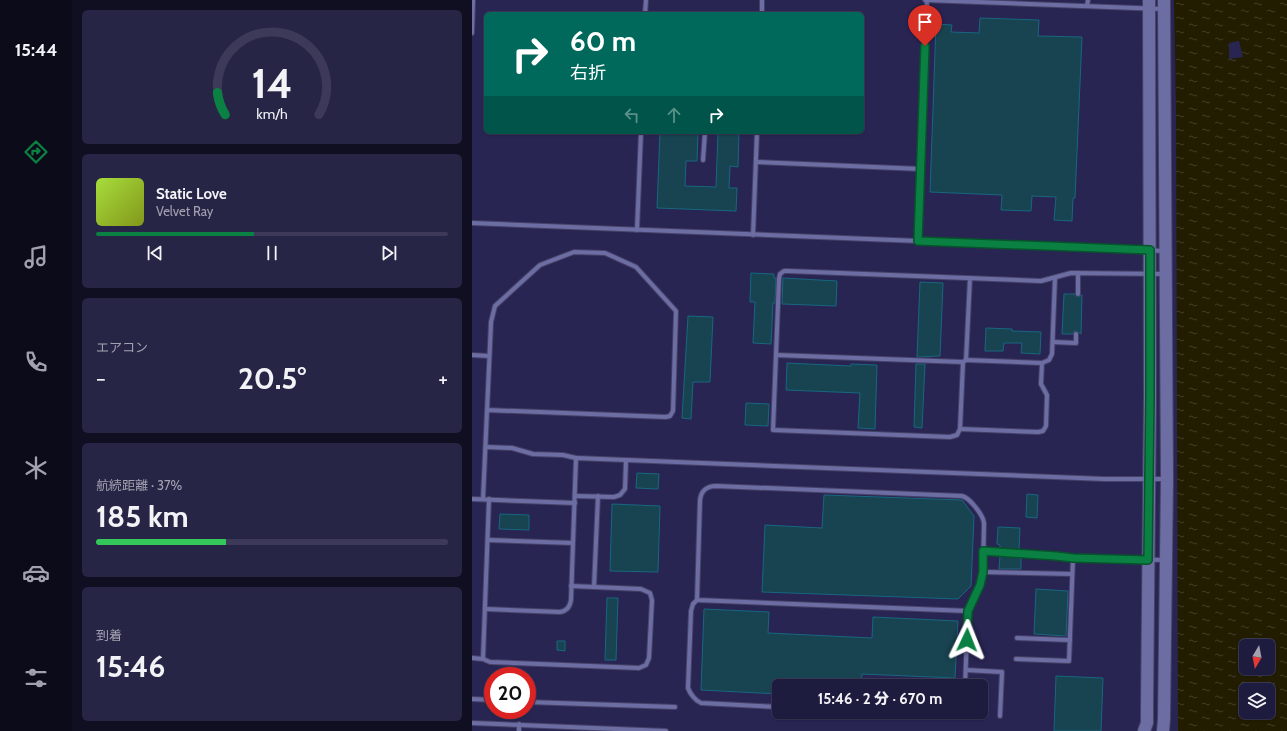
<!DOCTYPE html>
<html lang="ja">
<meta charset="utf-8">
<style>
body{margin:0;font-family:Cabin,"Noto Sans JP",sans-serif;background:#262545;color:#f1f3f6;height:100vh;display:flex;flex-direction:column;font-size:15px;white-space:nowrap}
*{box-sizing:border-box;margin:0}
p{font-size:13px;color:#a1a1b0}
.icon{flex:none;width:22px;height:22px;fill:none;stroke:currentColor;stroke-width:2;stroke-linecap:round;stroke-linejoin:round}
.map{position:relative;flex:1;overflow:hidden}
.panel{display:flex;flex-direction:column;gap:10px;padding:10px;background:#100f22;width:400px}
.panel>*{flex:none}
.hud{position:absolute;left:12px;top:12px;width:380px;height:122px;border-radius:6px;box-shadow:0 1px 3px #0004,0 0 0 1px #3c3a58;background:#00695c;color:#fff;overflow:hidden}
.needle{width:26px;rotate:190deg}
.fabs{position:absolute;left:767px;top:639px;display:grid;gap:8px}
.fabs a{display:grid;place-items:center;width:36px;height:36px;border-radius:6px;background:#1e1c3e;box-shadow:0 1px 3px #0004,0 0 0 1px #3c3a58;font-size:20px}
.speed{position:absolute;left:12px;top:667px;display:flex;gap:8px;font-size:20px;font-weight:700;text-align:center}
.speed>*{display:grid;place-content:center;width:52px;height:52px;border-radius:50%;background:#1e1c3e;box-shadow:0 1px 3px #0004,0 0 0 1px #3c3a58;line-height:1}
.speed .limit{border:6px solid #d22;background:#fff;color:#111}
.pin{position:absolute;display:grid;place-items:center;width:34px;height:34px;color:#fff;margin:-41px -17px;border-radius:50% 50% 50% 0;rotate:-45deg;box-shadow:0 0 4px #0007}
.pin .icon{rotate:45deg}
.me{position:absolute;width:44px;margin:-22px;rotate:2deg;stroke-linejoin:round;filter:drop-shadow(0 0 3px #0008)}
.turn{display:flex;align-items:center;gap:14px;height:84px;padding:0 20px;font-size:18px}
.turn .icon{width:52px;height:52px;stroke-width:2.5}
.turn b{display:block;font-size:28px;line-height:34px}
.lanes{display:flex;align-items:center;height:38px;padding:0 20px;background:#0003;justify-content:center;gap:20px;direction:ltr}
.lanes .off{opacity:.35}
.big{font-size:30px;font-weight:800;line-height:1.1}
.panel .widget{flex:1;display:flex;flex-direction:column;justify-content:center;gap:6px;min-width:0;padding:0 14px;border-radius:6px;background:#262545}
.panel .dial{align-items:center;gap:0}
.dial svg{height:104px;overflow:visible;fill:none;stroke:#3c3a58;stroke-width:7;stroke-linecap:round;text-anchor:middle}
.dial text{fill:#f1f3f6;stroke:none}
.song{display:flex;align-items:center;gap:12px}
.cover{width:48px;height:48px;border-radius:6px;background:linear-gradient(135deg,hsl(80 70% 55%),hsl(70 70% 35%))}
.played{height:4px;border-radius:2px;background:linear-gradient(90deg,#0b8043 45%,#3c3a58 45%)}
.keys{display:flex;justify-content:space-around;direction:ltr}
.heat{display:flex;justify-content:space-between;align-items:center;font-size:22px;direction:ltr}
.charge{height:6px;border-radius:3px;background:linear-gradient(90deg,#34c759 37%,#3c3a58 0)}
.trip{position:absolute;left:300px;top:679px;width:216px;height:40px;border-radius:6px;background:#1e1c3e;box-shadow:0 1px 3px #0004,0 0 0 1px #3c3a58;font-weight:800;line-height:40px;text-align:center}
main{display:flex;flex:1;min-height:0}
.dock{display:flex;flex-direction:column;width:72px;justify-content:space-around;align-items:center;background:#0c0b19;color:#a1a1b0}
.dock .icon{width:28px;height:28px}
.dock .on{color:#0b8043}
.dock b{font-size:18px;color:#f1f3f6}
.map>svg:first-child{display:block}
</style>
<main>
<nav class="dock">
<b>15:44</b>
<svg class="icon on" aria-label="directions" viewBox="0 0 24 24"><path d="M12 3l9 9-9 9-9-9zM9 14v-3h6M13 9l2 2-2 2"/></svg>
<svg class="icon" aria-label="music" viewBox="0 0 24 24"><path d="M9 18V5l10-2v13"/><circle cx="6" cy="18" r="3"/><circle cx="16" cy="16" r="3"/></svg>
<svg class="icon" aria-label="phone" viewBox="0 0 24 24"><path d="M5 4h4l2 5-3 2q2 4 5 5l2-3 5 2v4C11 20 4 13 5 4z"/></svg>
<svg class="icon" aria-label="climate" viewBox="0 0 24 24"><path d="M12 3v18M4 7l16 10M4 17L20 7"/></svg>
<svg class="icon" aria-label="car" viewBox="0 0 24 24"><path d="M5 17H2v-5l4-1 3-4h7l3 4 3 1v5h-3M9 17h6M6 11h13"/><circle cx="7" cy="17" r="2"/><circle cx="17" cy="17" r="2"/></svg>
<svg class="icon" aria-label="filters" viewBox="0 0 24 24"><path d="M4 7h16M4 17h16"/><circle cx="9" cy="7" r="2"/><circle cx="15" cy="17" r="2"/></svg>
</nav>
<section class="panel">
<div class="widget dial"><svg viewBox="0 0 100 80">
<path d="M14 69A42 42 0 1 1 86 69"/>
<path d="M14 69A42 42 0 0 1 8 52" stroke="#0b8043"/>
<text x="50" y="56" font-size="32" font-weight="700">14</text>
<text x="50" y="72" font-size="11">km/h</text>
</svg></div>
<div class="widget">
<div class="song"><i class="cover"></i><div><b>Static Love</b><p>Velvet Ray</p></div></div>
<div class="played"></div>
<div class="keys"><svg class="icon" aria-label="previous" viewBox="0 0 24 24"><path d="M18 5L8 12l10 7zM5 5v14"/></svg><svg class="icon" aria-label="pause" viewBox="0 0 24 24"><path d="M8 5v14M16 5v14"/></svg><svg class="icon" aria-label="next" viewBox="0 0 24 24"><path d="M6 5l10 7-10 7zM19 5v14"/></svg></div>
</div>
<div class="widget"><p>エアコン</p>
<div class="heat"><a>−</a><b class="big">20.5°</b><a>+</a></div>
</div>
<div class="widget"><p>航続距離 · 37%</p><b class="big">185 km</b><div class="charge"></div></div>
<div class="widget"><p>到着</p><b class="big">15:46</b></div>
</section>
<div class="map">
<svg width="815" height="731" viewBox="0 0 815 731">
<defs>
<pattern id="water-ripples" width="26" height="14" patternUnits="userSpaceOnUse"><rect width="26" height="14" fill="#221d00"/><path d="M2 4q2-2 4 0t4 0M15 11q2-2 4 0t4 0" fill="none" stroke="#423e26"/></pattern>
</defs>
<rect width="100%" height="100%" fill="#282553"/>
<!-- water -->
<path fill="url(#water-ripples)" fill-rule="evenodd" d="M 702,0 L 815,0 L 815,731 L 706,731 L 704,110 ZM 774,646 L 796,646 L 796,668 L 774,668 ZM 774,690 L 796,690 L 796,712 L 774,712 Z"/>
<!-- pier -->
<path fill="#282553" d="M 767,41 L 771,57 L 757,59 L 757,43 Z"/>
<!-- building -->
<g fill="#184351" stroke="#18677f">
<path d="M 508,18 L 567,20 L 566,36 L 610,37 L 603,198 L 601,198 L 600,221 L 582,220 L 584,197 L 560,196 L 559,211 L 529,210 L 530,195 L 458,192 L 464,24 L 480,25 L 479,32 L 507,33 Z"/>
<path d="M 188,132 L 226,132 L 225,161 L 214,161 L 213,186 L 244,187 L 246,132 L 267,132 L 266,167 L 258,166 L 257,188 L 265,188 L 264,211 L 185,208 Z"/>
<path d="M 279,273 L 302,274 L 302,278 L 304,278 L 303,303 L 301,303 L 299,344 L 281,343 L 283,302 L 278,302 Z"/>
<path d="M 311,278 L 365,281 L 364,306 L 310,304 Z"/>
<path d="M 448,282 L 471,283 L 468,356 L 445,357 Z"/>
<path d="M 592,294 L 603,294 L 606,297 L 610,295 L 609,334 L 604,331 L 602,331 L 601,334 L 590,334 Z"/>
<path d="M 216,316 L 241,317 L 238,382 L 221,382 L 219,419 L 210,418 Z"/>
<path d="M 514,328 L 540,329 L 540,331 L 569,332 L 568,354 L 549,353 L 550,343 L 532,343 L 531,351 L 513,351 Z"/>
<path d="M 315,363 L 379,366 L 379,364 L 405,365 L 403,429 L 386,428 L 388,393 L 314,390 Z"/>
<path d="M 444,364 L 453,364 L 450,428 L 442,427 Z"/>
<path d="M 274,403 L 297,404 L 296,426 L 273,425 Z"/>
<path d="M 165,473 L 187,474 L 186,489 L 164,488 Z"/>
<path d="M 555,494 L 566,495 L 565,518 L 554,517 Z"/>
<path d="M 352,495 L 490,500 L 502,516 L 499,586 L 486,599 L 290,592 L 293,525 L 350,528 Z"/>
<path d="M 140,504 L 188,506 L 186,572 L 138,571 Z"/>
<path d="M 28,514 L 57,515 L 57,530 L 27,529 Z"/>
<path d="M 526,527 L 548,528 L 547,550 L 528,549 L 528,545 L 525,544 Z"/>
<path d="M 528,556 L 549,557 L 549,569 L 527,569 Z"/>
<path d="M 564,589 L 596,591 L 594,636 L 562,634 Z"/>
<path d="M 135,598 L 146,598 L 144,660 L 133,660 Z"/>
<path d="M 232,609 L 297,612 L 296,633 L 400,638 L 401,617 L 486,621 L 483,678 L 390,674 L 389,686 L 307,686 L 307,694 L 229,690 Z"/>
<path d="M 85,641 L 93,641 L 93,651 L 85,650 Z"/>
<path d="M 584,676 L 631,678 L 629,731 L 582,731 Z"/>
</g>
<g fill="none" stroke-linecap="round" stroke-linejoin="round">
<defs>
<g id="lane">
<path d="M 453,0 L 690,9"/>
<path d="M 615,6 L 616,0"/>
<path d="M 173,14 L 174,0"/>
<path d="M 290,14 L 290,0"/>
<path d="M 0,33 L 1,0"/>
<path d="M 231,160 L 233,132"/>
<path d="M 284,162 L 449,169"/>
<path d="M 0,223 L 692,251"/>
<path d="M 165,230 L 169,132"/>
<path d="M 281,235 L 285,132"/>
<path d="M 446,241 L 455,0"/>
<path d="M 498,278 L 494,360 L 491,362 L 488,429 L 485,435 L 478,437 L 301,430 L 307,279 L 308,274 L 312,271 L 316,271 L 569,281 L 599,273 L 693,274"/>
<path d="M 606,294 L 606,273"/>
<path d="M 581,342 L 604,343 L 604,334"/>
<path d="M 0,355 L 17,356"/>
<path d="M 304,355 L 491,362"/>
<path d="M 494,360 L 570,363 L 577,360 L 580,354 L 583,278"/>
<path d="M 488,429 L 566,432 L 571,431 L 574,426 L 575,395 L 569,384 L 570,363"/>
<path d="M 14,447 L 40,448 L 61,454 L 91,455 L 104,458"/>
<path d="M 103,496 L 142,497 L 148,495 L 153,489 L 154,460"/>
<path d="M 0,499 L 103,503"/>
<path d="M 11,499 C 14,440 16,382 19,323 L 19,322 L 23,306 L 68,265 L 102,252 L 133,253 L 164,267 L 204,311 L 201,411 L 198,416 L 194,417 L 15,410"/>
<path d="M 16,540 L 101,543"/>
<path d="M 511,551 L 584,556 L 601,558 L 693,560"/>
<path d="M 511,572 L 600,574"/>
<path d="M 122,587 L 126,496"/>
<path d="M 225,600 L 221,604 L 219,611 L 216,688 C 218,694 224,701 229,703 L 307,707"/>
<path d="M 13,609 L 88,612 C 95,611 98,607 99,600 L 104,458 L 632,479 L 693,479"/>
<path d="M 545,638 L 598,640"/>
<path d="M 0,658 L 11,659 L 18,662 L 167,668 L 174,665 L 177,658 L 180,600 L 178,593 L 169,589 L 99,586"/>
<path d="M 11,659 L 17,499"/>
<path d="M 544,659 L 597,661 L 601,558"/>
<path d="M 494,670 L 530,672 L 528,716"/>
<path d="M 493,686 L 496,611 L 509,585 L 511,572 L 512,523 C 511,515 498,498 490,496 L 244,486 C 235,486 229,491 228,500 L 225,600 L 496,611"/>
<path d="M 0,699 L 21,700"/>
<path d="M 55,702 L 203,707"/>
<path d="M 0,723 L 194,731"/>
<path d="M 47,731 L 47,724"/>
</g>
<g id="secondary">
<path d="M 672,731 L 675,723 L 675,708 L 678,397 L 677,0"/>
<path d="M 691,731 L 692,719 L 695,479 L 692,0"/>
</g>
</defs>
<!-- lane casing -->
<use href="#lane" stroke="#464167" stroke-width="6"/>
<!-- secondary casing -->
<use href="#secondary" stroke="#464167" stroke-width="14"/>
<!-- lane -->
<use href="#lane" stroke="#6c6da2" stroke-width="4"/>
<!-- secondary -->
<use href="#secondary" stroke="#6c6da2" stroke-width="12"/>
</g>
<g fill="none" stroke-linecap="round" stroke-linejoin="round">
<defs>
<path id="route" d="M 453,46 L 446,241 L 678,250 L 678,397 L 676,560 L 601,558 L 584,556 L 511,551 L 511,572 L 508,585 L 496,611 L 495,640"/>
</defs>
<!-- route casing -->
<use href="#route" stroke="#07532c" stroke-width="10"/>
<!-- route -->
<use href="#route" stroke="#0b8043" stroke-width="7"/>
</g>
</svg>
<div class="fabs">
<a><svg class="needle" viewBox="-14 -14 28 28"><path d="M0-13l5 13h-10z" fill="#e53935"/><path d="M0 13l5-13h-10z" fill="#a1a1b0"/></svg></a>
<a><svg class="icon" aria-label="layers" viewBox="0 0 24 24"><path d="M12 4l9 5-9 5-9-5zM3 14l9 5 9-5"/></svg></a>
</div>
<div class="speed"><div class="limit">20</div></div>
<div class="pin" style="left:453px;top:46px;background:#d93025"><svg class="icon" aria-label="arrive" viewBox="0 0 24 24"><path d="M6 21V4h12l-3 4 3 4H6"/></svg></div>
<svg class="me" style="left:495px;top:640px" viewBox="-20 -20 40 40"><path d="M0-17L14 15 0 8-14 15z" fill="#0b8043" stroke="#fff" stroke-width="4"/></svg>
<div class="trip">15:46 · 2 分 · 670 m</div>
<div class="hud">
<div class="turn"><svg class="icon" aria-label="right" viewBox="0 0 24 24"><path d="M7 20v-9h11M14 6l5 5-5 5"/></svg><div><b>60 m</b>右折</div></div>
<div class="lanes"><svg class="icon off" aria-label="left" viewBox="0 0 24 24"><path d="M17 20v-9H6M10 6l-5 5 5 5"/></svg><svg class="icon off" aria-label="ahead" viewBox="0 0 24 24"><path d="M12 20V5M6 11l6-6 6 6"/></svg><svg class="icon" aria-label="right" viewBox="0 0 24 24"><path d="M7 20v-9h11M14 6l5 5-5 5"/></svg></div>
</div>
</div>
</main>
